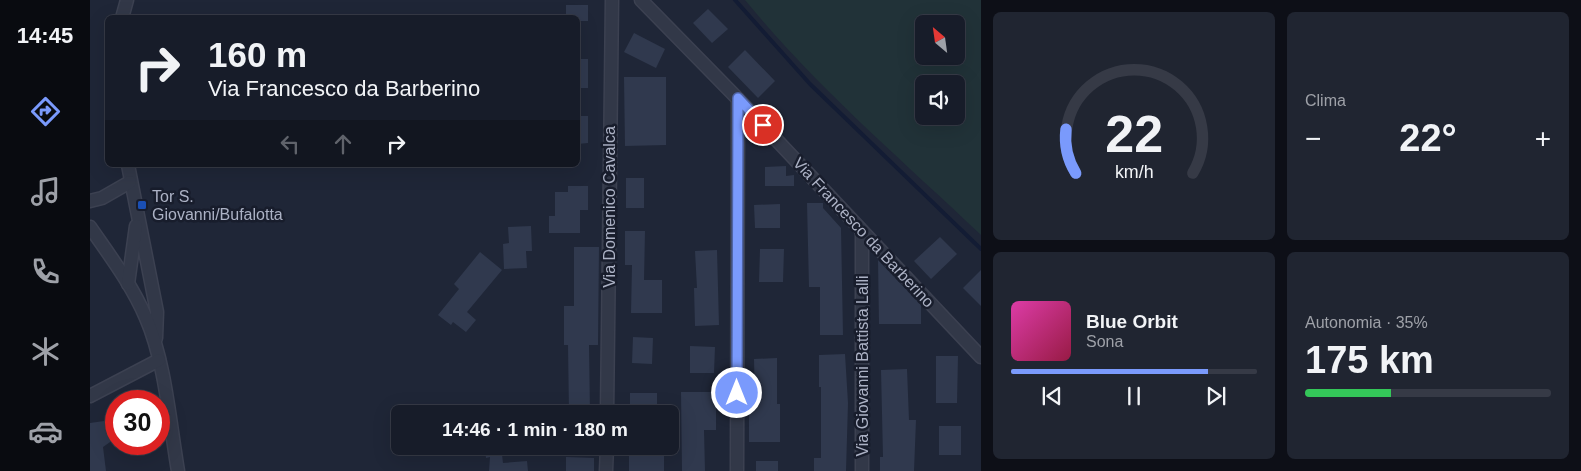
<!DOCTYPE html>
<html lang="it">
<meta charset="utf-8">
<style>
body{margin:0;font-family:Helvetica,sans-serif;background:#202531;color:#f1f3f6;height:100vh;display:flex;flex-direction:column;font-size:19px;white-space:nowrap}
*{box-sizing:border-box;margin:0}
p{font-size:16px;color:#9ea1a8}
.icon{flex:none;width:28px;height:28px;fill:none;stroke:currentColor;stroke-width:2;stroke-linecap:round;stroke-linejoin:round}
.map{position:relative;flex:1;overflow:hidden}
.drawer{display:flex;flex-direction:column;gap:12px;padding:12px;background:#0d0f17;width:600px}
.drawer>*{flex:none}
.banner{position:absolute;left:15px;top:15px;width:475px;height:152px;border-radius:8px;box-shadow:0 5px 20px #0002,0 0 0 1px #363a46;background:#171c29;color:#f1f3f6;overflow:hidden}
.needle{width:32px;rotate:331deg}
.controls{position:absolute;left:825px;top:15px;display:grid;gap:10px}
.controls a{display:grid;place-items:center;width:50px;height:50px;border-radius:8px;background:#171c29;box-shadow:0 5px 20px #0002,0 0 0 1px #363a46;font-size:25px}
.speed{position:absolute;left:15px;top:390px;display:flex;gap:10px;font-size:25px;font-weight:700;text-align:center}
.speed>*{display:grid;place-content:center;width:65px;height:65px;border-radius:50%;background:#171c29;box-shadow:0 5px 20px #0002,0 0 0 1px #363a46;line-height:1}
.speed .limit{border:8px solid #d22;background:#fff;color:#111}
.pin{position:absolute;display:grid;place-items:center;width:42px;height:42px;color:#fff;margin:-21px;border:2px solid #fff;border-radius:50%;box-shadow:0 1px 5px #0007}
.me{position:absolute;width:55px;margin:-28px;rotate:0deg;stroke-linejoin:round;filter:drop-shadow(0 0 4px #0008)}
.turn{display:flex;align-items:center;gap:18px;height:105px;padding:0 20px;font-size:22px}
.turn .icon{width:65px;height:65px;stroke-width:2.5}
.turn b{display:block;font-size:35px;line-height:42px}
.lanes{display:flex;align-items:center;height:48px;padding:0 20px;background:#0003;justify-content:center;gap:25px;direction:ltr}
.lanes .off{opacity:.35}
.big{font-size:38px;font-weight:600;line-height:1.1}
.drawer .card{flex:1;display:flex;flex-direction:column;justify-content:center;gap:8px;min-width:0;padding:0 18px;border-radius:8px;background:#202531}
.drawer .dial{align-items:center;gap:0}
.dial svg{height:130px;overflow:visible;fill:none;stroke:#363a46;stroke-width:7;stroke-linecap:round;text-anchor:middle}
.dial text{fill:#f1f3f6;stroke:none}
.song{display:flex;align-items:center;gap:15px}
.cover{width:60px;height:60px;border-radius:8px;background:linear-gradient(135deg,hsl(320 70% 55%),hsl(340 70% 35%))}
.played{height:5px;border-radius:2px;background:linear-gradient(90deg,#7a9afc 80%,#363a46 80%)}
.keys{display:flex;justify-content:space-around;direction:ltr}
.heat{display:flex;justify-content:space-between;align-items:center;font-size:28px;direction:ltr}
.charge{height:8px;border-radius:4px;background:linear-gradient(90deg,#34c759 35%,#363a46 0)}
.drawer .tiles{flex:1;display:grid;gap:12px;grid-template-columns:repeat(2,1fr)}
.trip{position:absolute;left:301px;top:405px;width:288px;height:50px;border-radius:8px;background:#171c29;box-shadow:0 5px 20px #0002,0 0 0 1px #363a46;font-weight:600;line-height:50px;text-align:center}
main{display:flex;flex:1;min-height:0}
.tab-bar{display:flex;flex-direction:column;width:90px;justify-content:space-around;align-items:center;background:#090b10;color:#9ea1a8}
.tab-bar .icon{width:35px;height:35px}
.tab-bar .on{color:#7a9afc}
.tab-bar b{font-size:22px;color:#f1f3f6}
.map>svg:first-child{display:block}
</style>
<main>
<nav class="tab-bar">
<b>14:45</b>
<svg class="icon on" aria-label="directions" viewBox="0 0 24 24"><path d="M12 3l9 9-9 9-9-9zM9 14v-3h6M13 9l2 2-2 2"/></svg>
<svg class="icon" aria-label="music" viewBox="0 0 24 24"><path d="M9 18V5l10-2v13"/><circle cx="6" cy="18" r="3"/><circle cx="16" cy="16" r="3"/></svg>
<svg class="icon" aria-label="phone" viewBox="0 0 24 24"><path d="M5 4h4l2 5-3 2q2 4 5 5l2-3 5 2v4C11 20 4 13 5 4z"/></svg>
<svg class="icon" aria-label="climate" viewBox="0 0 24 24"><path d="M12 3v18M4 7l16 10M4 17L20 7"/></svg>
<svg class="icon" aria-label="car" viewBox="0 0 24 24"><path d="M5 17H2v-5l4-1 3-4h7l3 4 3 1v5h-3M9 17h6M6 11h13"/><circle cx="7" cy="17" r="2"/><circle cx="17" cy="17" r="2"/></svg>
</nav>
<div class="map">
<svg width="891" height="471" viewBox="0 0 891 471">
<rect width="100%" height="100%" fill="#1f2637"/>
<!-- green -->
<path fill="#213238" fill-rule="evenodd" d="M 655,0 L 891,0 L 891,235 C 811,159 726,87 655,0 ZM 834,24 L 866,24 L 866,56 L 834,56 ZM 834,84 L 866,84 L 866,116 L 834,116 Z"/>
<g fill="none" stroke-linecap="round" stroke-linejoin="round">
<!-- stream -->
<path stroke="#131c34" stroke-width="4" d="M 645,0 L 720,84 L 891,249"/>
</g>
<!-- building -->
<g fill="#30394e">
<path d="M 476,5 L 498,5 L 498,21 L 488,21 L 488,18 L 476,18 Z"/>
<path d="M 618,9 L 638,29 L 622,43 L 603,23 Z"/>
<path d="M 544,33 L 575,49 L 566,68 L 534,52 Z"/>
<path d="M 655,50 L 685,81 L 668,98 L 638,67 Z"/>
<rect x="488" y="59" width="10" height="29"/>
<path d="M 534,77 L 576,77 L 576,145 L 535,146 Z"/>
<path d="M 488,116 L 498,116 L 498,143 L 488,144 Z"/>
<path d="M 696,166 L 696,176 L 704,175 L 704,186 L 675,186 L 675,167 Z"/>
<rect x="536" y="178" width="18" height="30"/>
<path d="M 478,186 L 498,186 L 498,210 L 490,210 L 490,233 L 459,233 L 459,216 L 465,216 L 465,192 L 478,192 Z"/>
<path d="M 717,203 L 733,203 L 733,208 L 751,228 L 753,335 L 730,335 L 730,287 L 719,287 Z"/>
<path d="M 690,204 L 690,228 L 665,228 L 664,205 Z"/>
<path d="M 441,226 L 442,251 L 436,251 L 437,268 L 414,269 L 413,244 L 419,243 L 418,227 Z"/>
<path d="M 535,231 L 555,231 L 554,280 L 572,280 L 572,313 L 541,313 L 542,265 L 535,265 Z"/>
<path d="M 850,237 L 867,254 L 841,279 L 824,261 Z"/>
<path d="M 484,247 L 509,247 L 508,345 L 499,345 L 500,414 L 479,414 L 478,345 L 474,345 L 474,306 L 484,306 Z"/>
<path d="M 670,249 L 694,249 L 693,282 L 669,282 Z"/>
<path d="M 627,250 L 629,325 L 605,326 L 604,288 L 607,288 L 605,251 Z"/>
<path d="M 390,252 L 412,270 L 377,312 L 386,320 L 376,332 L 363,322 L 361,325 L 348,315 L 369,289 L 364,284 Z"/>
<path d="M 788,260 L 831,305 L 831,324 L 789,324 Z"/>
<path d="M 891,270 L 891,306 L 873,288 Z"/>
<path d="M 543,337 L 563,338 L 562,364 L 542,363 Z"/>
<path d="M 600,346 L 625,347 L 624,373 L 600,373 Z"/>
<path d="M 755,354 L 758,403 L 756,471 L 724,471 L 724,458 L 731,458 L 731,387 L 729,387 L 729,355 Z"/>
<path d="M 846,356 L 868,356 L 867,403 L 846,403 Z"/>
<path d="M 687,358 L 687,404 L 690,404 L 690,442 L 659,442 L 659,404 L 665,404 L 664,359 Z"/>
<path d="M 817,369 L 819,420 L 826,420 L 824,471 L 790,471 L 790,457 L 793,457 L 791,370 Z"/>
<path d="M 591,392 L 626,392 L 626,430 L 614,430 L 615,471 L 592,471 Z"/>
<path d="M 540,393 L 567,393 L 567,412 L 540,411 Z"/>
<path d="M 21,420 L 23,440 L 13,447 L 16,471 L 0,471 L 0,423 Z"/>
<rect x="849" y="426" width="22" height="29"/>
<path d="M 395,446 L 411,446 L 413,463 L 437,461 L 438,471 L 399,471 L 400,457 L 396,458 Z"/>
<rect x="539" y="456" width="35" height="15"/>
<path d="M 476,457 L 504,458 L 504,471 L 476,471 Z"/>
<rect x="666" y="461" width="22" height="10"/>
</g>
<g fill="none" stroke-linecap="round" stroke-linejoin="round">
<defs>
<g id="minor">
<path d="M 551,0 L 648,99 L 891,357"/>
<path d="M 32,18 L 37,0"/>
<path d="M 38,165 L 67,312 L 66,338"/>
<path d="M 0,201 L 12,198 L 40,182"/>
<path d="M 0,227 C 20,256 42,285 56,318 C 75,361 80,424 88,471"/>
<path d="M 38,284 L 46,226"/>
<path d="M 0,396 L 69,360"/>
<path d="M 517,414 L 522,0"/>
<path d="M 516,471 L 517,446"/>
<path d="M 647,471 L 648,99"/>
<path d="M 772,471 L 772,231"/>
</g>
</defs>
<!-- minor casing -->
<use href="#minor" stroke="#3c4151" stroke-width="15"/>
<!-- minor -->
<use href="#minor" stroke="#323848" stroke-width="12"/>
</g>
<g fill="none" stroke-linecap="round" stroke-linejoin="round">
<defs>
<path id="route" d="M 647,393 L 648,98 L 673,125"/>
</defs>
<!-- route casing -->
<use href="#route" stroke="#4f64a4" stroke-width="12"/>
<!-- route -->
<use href="#route" stroke="#7a9afc" stroke-width="9"/>
</g>
<!-- markers -->
<rect fill="#1a4fb4" stroke="#181d2c" stroke-width="2" x="47" y="200" width="10" height="10" rx="2.5"/>
<g text-anchor="middle" stroke-width="5" stroke-linejoin="round" paint-order="stroke">
<!-- poi labels -->
<g font-size="16" fill="#acb2c5" stroke="#181d2c" text-anchor="start">
<text x="62" y="202">Tor S.<tspan x="62" dy="18">Giovanni/Bufalotta</tspan></text>
</g>
<!-- street labels -->
<g font-size="16" fill="#acb2c5" stroke="#181d2c">
<text transform="translate(519 207) rotate(-90)" y="6">Via Domenico Cavalca</text>
<text transform="translate(774 232) rotate(47)" y="6">Via Francesco da Barberino</text>
<text transform="translate(772 366) rotate(-90)" y="6">Via Giovanni Battista Lalli</text>
</g>
</g>
</svg>
<div class="controls">
<a><svg class="needle" viewBox="-14 -14 28 28"><path d="M0-13l5 13h-10z" fill="#e53935"/><path d="M0 13l5-13h-10z" fill="#9ea1a8"/></svg></a>
<a><svg class="icon" aria-label="sound" viewBox="0 0 24 24"><path d="M4 9h4l5-4v14l-5-4H4zM17 9q2 3 0 6"/></svg></a>
</div>
<div class="speed"><div class="limit">30</div></div>
<div class="pin" style="left:673px;top:125px;background:#d93025"><svg class="icon" aria-label="arrive" viewBox="0 0 24 24"><path d="M6 21V4h12l-3 4 3 4H6"/></svg></div>
<svg class="me" style="left:647px;top:393px" viewBox="-20 -20 40 40"><circle r="17" fill="#7a9afc" stroke="#fff" stroke-width="3"/><path d="M0-11L8 9 0 5-8 9z" fill="#fff"/></svg>
<div class="trip">14:46 · 1 min · 180 m</div>
<div class="banner">
<div class="turn"><svg class="icon" aria-label="right" viewBox="0 0 24 24"><path d="M7 20v-9h11M14 6l5 5-5 5"/></svg><div><b>160 m</b>Via Francesco da Barberino</div></div>
<div class="lanes"><svg class="icon off" aria-label="left" viewBox="0 0 24 24"><path d="M17 20v-9H6M10 6l-5 5 5 5"/></svg><svg class="icon off" aria-label="ahead" viewBox="0 0 24 24"><path d="M12 20V5M6 11l6-6 6 6"/></svg><svg class="icon" aria-label="right" viewBox="0 0 24 24"><path d="M7 20v-9h11M14 6l5 5-5 5"/></svg></div>
</div>
</div>
<section class="drawer">
<div class="tiles">
<div class="card dial"><svg viewBox="0 0 100 80">
<path d="M14 69A42 42 0 1 1 86 69"/>
<path d="M14 69A42 42 0 0 1 8 42" stroke="#7a9afc"/>
<text x="50" y="56" font-size="32" font-weight="700">22</text>
<text x="50" y="72" font-size="11">km/h</text>
</svg></div>
<div class="card"><p>Clima</p>
<div class="heat"><a>−</a><b class="big">22°</b><a>+</a></div>
</div>
<div class="card">
<div class="song"><i class="cover"></i><div><b>Blue Orbit</b><p>Sona</p></div></div>
<div class="played"></div>
<div class="keys"><svg class="icon" aria-label="previous" viewBox="0 0 24 24"><path d="M18 5L8 12l10 7zM5 5v14"/></svg><svg class="icon" aria-label="pause" viewBox="0 0 24 24"><path d="M8 5v14M16 5v14"/></svg><svg class="icon" aria-label="next" viewBox="0 0 24 24"><path d="M6 5l10 7-10 7zM19 5v14"/></svg></div>
</div>
<div class="card"><p>Autonomia · 35%</p><b class="big">175 km</b><div class="charge"></div></div>
</div>
</section>
</main>
